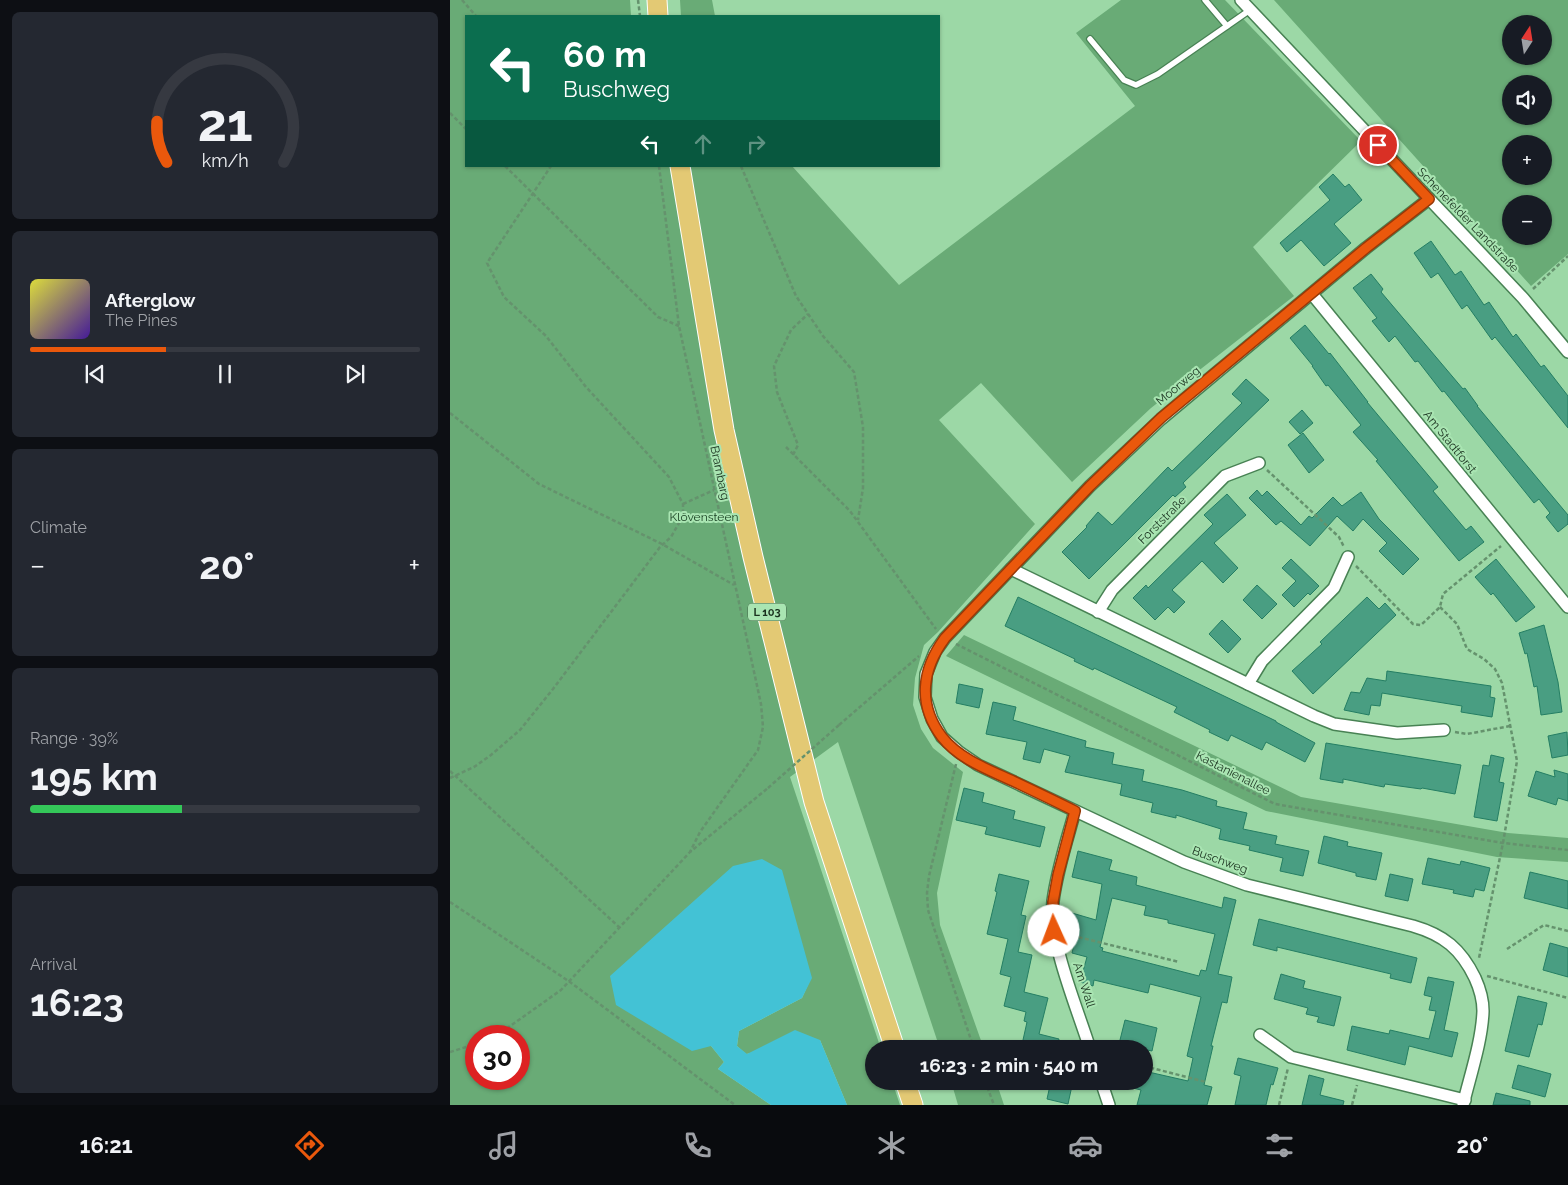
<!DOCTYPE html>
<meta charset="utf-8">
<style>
body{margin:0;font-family:Raleway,sans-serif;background:#242831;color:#f1f3f6;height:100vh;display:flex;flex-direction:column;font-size:19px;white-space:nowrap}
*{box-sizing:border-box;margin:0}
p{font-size:16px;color:#9ea1a6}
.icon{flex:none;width:28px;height:28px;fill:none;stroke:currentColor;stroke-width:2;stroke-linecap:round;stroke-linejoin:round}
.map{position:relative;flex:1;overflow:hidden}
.drawer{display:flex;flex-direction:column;gap:12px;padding:12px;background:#0d0f14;width:450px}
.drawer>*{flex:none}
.hud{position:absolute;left:15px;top:15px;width:475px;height:152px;border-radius:0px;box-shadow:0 1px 4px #0004;background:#0b6e4f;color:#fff;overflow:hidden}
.needle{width:32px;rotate:12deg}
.fabs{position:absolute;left:1052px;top:15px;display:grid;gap:10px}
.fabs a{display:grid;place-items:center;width:50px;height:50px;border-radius:50%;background:#171b24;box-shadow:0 1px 4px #0004;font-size:25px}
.speed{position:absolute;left:15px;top:1025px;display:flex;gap:10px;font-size:25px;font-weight:700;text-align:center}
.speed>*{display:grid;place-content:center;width:65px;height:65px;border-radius:50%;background:#171b24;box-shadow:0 1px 4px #0004;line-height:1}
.speed .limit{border:8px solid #d22;background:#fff;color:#111}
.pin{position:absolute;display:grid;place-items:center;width:42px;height:42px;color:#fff;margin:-21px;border:2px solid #fff;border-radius:50%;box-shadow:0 1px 5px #0007}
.me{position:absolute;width:55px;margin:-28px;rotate:358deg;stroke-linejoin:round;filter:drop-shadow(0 0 4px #0008)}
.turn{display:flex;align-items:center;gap:18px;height:105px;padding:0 15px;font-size:22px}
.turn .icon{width:65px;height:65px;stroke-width:2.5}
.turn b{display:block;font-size:35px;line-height:42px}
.lanes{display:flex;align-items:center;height:48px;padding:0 15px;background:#0003;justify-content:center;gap:25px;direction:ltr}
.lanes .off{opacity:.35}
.big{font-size:38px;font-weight:700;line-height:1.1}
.drawer .card{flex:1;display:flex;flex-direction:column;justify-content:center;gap:8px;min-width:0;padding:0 18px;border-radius:8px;background:#242831}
.drawer .dial{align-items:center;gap:0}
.dial svg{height:130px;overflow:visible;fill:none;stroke:#363941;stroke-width:7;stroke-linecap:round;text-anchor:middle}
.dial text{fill:#f1f3f6;stroke:none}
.song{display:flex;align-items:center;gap:15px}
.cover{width:60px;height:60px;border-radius:8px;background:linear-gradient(135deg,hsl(60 70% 55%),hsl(260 70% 35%))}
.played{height:5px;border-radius:2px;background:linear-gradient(90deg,#ea580c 35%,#363941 35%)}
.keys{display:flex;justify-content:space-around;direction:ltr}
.heat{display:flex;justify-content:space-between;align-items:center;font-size:28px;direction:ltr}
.charge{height:8px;border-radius:4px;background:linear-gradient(90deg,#34c759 39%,#363941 0)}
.trip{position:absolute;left:415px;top:1040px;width:288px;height:50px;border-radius:25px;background:#171b24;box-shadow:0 1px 4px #0004;font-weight:700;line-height:50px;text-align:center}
.tabs{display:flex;height:80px;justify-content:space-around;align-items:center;background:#090b0e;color:#9ea1a6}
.tabs .icon{width:35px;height:35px}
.tabs .on{color:#ea580c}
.tabs b{font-size:22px;color:#f1f3f6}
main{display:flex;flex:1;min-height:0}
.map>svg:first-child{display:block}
</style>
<main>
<section class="drawer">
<div class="card dial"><svg viewBox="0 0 100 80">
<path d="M14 69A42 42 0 1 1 86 69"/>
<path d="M14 69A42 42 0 0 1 8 44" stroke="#ea580c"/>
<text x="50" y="56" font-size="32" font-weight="700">21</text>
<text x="50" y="72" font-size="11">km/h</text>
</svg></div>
<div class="card">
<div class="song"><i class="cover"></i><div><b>Afterglow</b><p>The Pines</p></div></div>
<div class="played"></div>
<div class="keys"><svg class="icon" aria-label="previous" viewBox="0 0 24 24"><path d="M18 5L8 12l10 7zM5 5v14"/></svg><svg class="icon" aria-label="pause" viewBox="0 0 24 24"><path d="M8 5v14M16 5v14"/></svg><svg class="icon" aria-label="next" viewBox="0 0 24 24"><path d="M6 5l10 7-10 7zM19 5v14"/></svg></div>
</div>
<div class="card"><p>Climate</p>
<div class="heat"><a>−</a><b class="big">20°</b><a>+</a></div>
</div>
<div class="card"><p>Range · 39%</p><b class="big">195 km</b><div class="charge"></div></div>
<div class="card"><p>Arrival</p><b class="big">16:23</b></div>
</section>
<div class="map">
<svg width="1118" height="1105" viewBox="0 0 1118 1105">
<rect width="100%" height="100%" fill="#9cd8a6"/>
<!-- green -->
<g fill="#69ab76" fill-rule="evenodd">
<path d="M 0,0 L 180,0 L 181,16 L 16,16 L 16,166 L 342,166 L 449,285 L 685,106 L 626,33 L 671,0 L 775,0 L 911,141 L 803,247 L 844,296 L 701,408 L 622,482 L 531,383 L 489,420 L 585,524 L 488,632 L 474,645 L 465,678 L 463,705 L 471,729 L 483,748 L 513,772 L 487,893 L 490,925 L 534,1049 L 490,1049 L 388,742 L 340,777 L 431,1049 L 424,1049 L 424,1081 L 442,1081 L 450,1105 L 397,1105 L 370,1040 L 296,1054 L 287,1046 L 289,1031 L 352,998 L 361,978 L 261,1046 L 274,1062 L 268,1069 L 321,1105 L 0,1105 ZM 26,1036 L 69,1036 L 69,1079 L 26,1079 Z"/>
<path d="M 230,0 L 262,0 L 265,16 L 231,16 Z"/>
<path d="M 824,0 L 1118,0 L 1118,254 L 1081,286 ZM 1061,24 L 1094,24 L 1094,56 L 1061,56 ZM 1061,84 L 1094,84 L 1094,116 L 1061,116 ZM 1061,144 L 1094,144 L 1094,176 L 1061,176 ZM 1061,204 L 1094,204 L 1094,236 L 1061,236 Z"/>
<path d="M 514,635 L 851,797 L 1058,833 L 1118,838 L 1118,862 L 1047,857 L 816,811 L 496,656 Z"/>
<path d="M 501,1081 L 546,1081 L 554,1105 L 508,1105 Z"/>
</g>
<!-- water -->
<path fill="#43c2d5" d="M 312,859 L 332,870 L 362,978 L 352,998 L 289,1031 L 287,1046 L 297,1054 L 345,1030 L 370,1040 L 397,1105 L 321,1105 L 268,1069 L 274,1062 L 261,1046 L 242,1051 L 166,1005 L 160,976 L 283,866 Z"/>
<!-- building -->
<g fill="#499e82" stroke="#247e63" fill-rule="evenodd">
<path d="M 883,174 L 895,187 L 899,184 L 912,200 L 884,224 L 901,243 L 874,266 L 851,240 L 837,252 L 830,243 L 880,200 L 869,187 Z"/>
<path d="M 981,241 L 1005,275 L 1011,271 L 1034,305 L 1039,302 L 1063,337 L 1066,334 L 1091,367 L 1094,365 L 1118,396 L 1118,428 L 1045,337 L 1042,340 L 1017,305 L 1012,309 L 988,273 L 981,278 L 964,253 Z"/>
<path d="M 921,274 L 933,289 L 931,292 L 1013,389 L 1015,388 L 1028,406 L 1027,406 L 1118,515 L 1118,524 L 1108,532 L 1096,517 L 1100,513 L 1089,499 L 1084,503 L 994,391 L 992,392 L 968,361 L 965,362 L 945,336 L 939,342 L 922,321 L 927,318 L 903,288 Z"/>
<path d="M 855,325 L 879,354 L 880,353 L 918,402 L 917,402 L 988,487 L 983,491 L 1016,530 L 1021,526 L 1034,542 L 1009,561 L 926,461 L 928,460 L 903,432 L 911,425 L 878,385 L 876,386 L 862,366 L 863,366 L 840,338 Z"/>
<path d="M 796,379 L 819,400 L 733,483 L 736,487 L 725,497 L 723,495 L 639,579 L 612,552 L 637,527 L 636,526 L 648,512 L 662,525 L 718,467 L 722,471 L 792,403 L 782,394 Z"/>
<path d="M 852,410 L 863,423 L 850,434 L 839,422 Z"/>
<path d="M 853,433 L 874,460 L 859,473 L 838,445 Z"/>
<path d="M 807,490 L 812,496 L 817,491 L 851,525 L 859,516 L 862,518 L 883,497 L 892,506 L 911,492 L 929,519 L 969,559 L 953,575 L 929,551 L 937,543 L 913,519 L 903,531 L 887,516 L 860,546 L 831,521 L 826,525 L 799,498 Z"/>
<path d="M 777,494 L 796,515 L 764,543 L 788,568 L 773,583 L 752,561 L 722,590 L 735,602 L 724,613 L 718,607 L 705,620 L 683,598 L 696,585 L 698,588 L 763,524 L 754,515 Z"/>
<path d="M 841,559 L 869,586 L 860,595 L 858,593 L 844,607 L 832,595 L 846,581 L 832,568 Z"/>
<path d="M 1046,559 L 1085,607 L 1066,622 L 1043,593 L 1041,595 L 1025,577 Z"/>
<path d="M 807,585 L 827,604 L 812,619 L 793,600 Z"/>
<path d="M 568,597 L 826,721 L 826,722 L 865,743 L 855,762 L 816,742 L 812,750 L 781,735 L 778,741 L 759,732 L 760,730 L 724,712 L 727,707 L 644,668 L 643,670 L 624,661 L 625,659 L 555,626 Z"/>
<path d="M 917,597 L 929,609 L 935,603 L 946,615 L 863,694 L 842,671 L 872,644 L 870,642 Z"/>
<path d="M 772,620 L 791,639 L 778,653 L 759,634 Z"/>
<path d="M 1094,625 L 1108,682 L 1112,712 L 1091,715 L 1087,686 L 1084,687 L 1077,653 L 1075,654 L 1069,633 Z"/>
<path d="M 937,671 L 1041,686 L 1040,697 L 1045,698 L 1042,717 L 1011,712 L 1012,706 L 932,693 L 930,706 L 921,705 L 919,715 L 894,710 L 901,692 L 910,693 L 917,678 L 936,681 Z"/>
<path d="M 509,684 L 533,689 L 529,708 L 506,703 Z"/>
<path d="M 543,702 L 566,707 L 563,720 L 636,741 L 635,747 L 664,753 L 662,764 L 694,770 L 692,781 L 732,790 L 767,801 L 766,806 L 797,813 L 793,829 L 827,836 L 825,844 L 859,851 L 853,876 L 830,871 L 833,858 L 799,850 L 800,846 L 769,839 L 771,829 L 726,815 L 726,818 L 701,812 L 703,803 L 670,795 L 672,784 L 615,772 L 620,756 L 594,749 L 590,763 L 573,759 L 577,742 L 536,734 Z"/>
<path d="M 1117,732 L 1118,755 L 1102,758 L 1098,736 Z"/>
<path d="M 876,743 L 1011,765 L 1005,794 L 972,788 L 971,789 L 935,784 L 934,787 L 893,779 L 893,783 L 870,779 Z"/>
<path d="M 1041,755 L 1054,758 L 1049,782 L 1054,783 L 1047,821 L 1024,817 L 1033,765 L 1039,766 Z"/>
<path d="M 1104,770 L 1118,774 L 1118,801 L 1108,798 L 1106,805 L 1078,796 L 1086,771 L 1105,777 Z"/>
<path d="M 514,788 L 534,793 L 532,802 L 565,811 L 563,819 L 595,827 L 590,847 L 535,834 L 537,827 L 506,820 Z"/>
<path d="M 874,836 L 898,842 L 897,846 L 932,853 L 926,880 L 906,876 L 906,873 L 868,863 Z"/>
<path d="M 628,851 L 662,860 L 659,870 L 687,877 L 686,885 L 772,908 L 774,897 L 786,900 L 768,974 L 782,977 L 777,1003 L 772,1002 L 761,1046 L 763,1046 L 754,1085 L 762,1087 L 757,1105 L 687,1105 L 691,1090 L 671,1085 L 672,1081 L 694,1081 L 694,1071 L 738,1081 L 743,1058 L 737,1056 L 751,997 L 700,984 L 698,993 L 644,980 L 643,986 L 630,982 L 637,957 L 622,953 L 627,933 L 618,930 L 622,913 L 646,920 L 652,884 L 622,877 ZM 662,898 L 696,906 L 694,915 L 718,920 L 718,923 L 765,934 L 756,971 L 751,970 L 749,976 L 652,951 L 653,948 L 650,947 Z"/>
<path d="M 978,858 L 1010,865 L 1011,861 L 1040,868 L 1034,891 L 1025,889 L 1023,897 L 1003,893 L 1004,890 L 972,884 Z"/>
<path d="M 1080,872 L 1118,881 L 1118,909 L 1074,898 Z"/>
<path d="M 549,874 L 579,881 L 571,915 L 576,916 L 568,952 L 582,955 L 574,992 L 598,998 L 589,1034 L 609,1039 L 607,1049 L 571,1049 L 577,1022 L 574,1021 L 576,1012 L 554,1006 L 561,977 L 550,974 L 558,939 L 537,934 L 547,892 L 545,891 Z"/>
<path d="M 940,874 L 963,879 L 958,901 L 935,896 Z"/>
<path d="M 809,919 L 967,958 L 961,983 L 940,978 L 941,974 L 827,947 L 827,951 L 803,945 Z"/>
<path d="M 1100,943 L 1118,948 L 1118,977 L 1093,970 Z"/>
<path d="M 831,974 L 855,981 L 853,988 L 891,997 L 884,1026 L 867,1022 L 869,1017 L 856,1014 L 858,1008 L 824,999 Z"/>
<path d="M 978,977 L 1004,982 L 994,1030 L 1008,1033 L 1002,1057 L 959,1046 L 955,1065 L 897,1050 L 902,1026 L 939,1034 L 940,1030 L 979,1039 L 986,1011 L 979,1010 L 982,997 L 974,995 Z"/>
<path d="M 1068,996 L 1097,1003 L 1092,1025 L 1088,1024 L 1079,1057 L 1055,1051 Z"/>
<path d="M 675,1020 L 707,1028 L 702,1051 L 669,1044 Z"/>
<path d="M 788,1058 L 828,1068 L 823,1085 L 821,1084 L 816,1105 L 785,1105 L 791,1076 L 784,1074 Z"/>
<path d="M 1068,1065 L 1101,1074 L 1095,1097 L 1062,1088 Z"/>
<path d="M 859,1075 L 874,1079 L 870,1095 L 894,1101 L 893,1105 L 852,1105 Z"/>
<path d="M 601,1081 L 623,1081 L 618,1104 L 597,1099 Z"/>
<path d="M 1046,1093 L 1080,1101 L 1080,1105 L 1043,1105 Z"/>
</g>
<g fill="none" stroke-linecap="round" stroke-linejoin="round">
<defs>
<g id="service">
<path d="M 755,0 L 777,26"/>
<path d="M 640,39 L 674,80 L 686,85 L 708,74 L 800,10"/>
</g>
<g id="minor">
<path d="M 791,0 L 1073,298 L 1118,352"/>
<path d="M 979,199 L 916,248 L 711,419 L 640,486 L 495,638 L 485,652 L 476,674 L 475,697 L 482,719 L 492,737 L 509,752 L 528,765 L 734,862 L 797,885 L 963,926 C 994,935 1011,949 1025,978 C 1030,989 1033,1000 1033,1011 C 1032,1041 1020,1076 1013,1105"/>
<path d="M 862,294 L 1118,607"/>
<path d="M 561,569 L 864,716 L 884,724 L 947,733 L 994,730"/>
<path d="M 648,612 L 662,590 L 775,476 L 809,463"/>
<path d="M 798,684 L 812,661 L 884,588 L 898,557"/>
<path d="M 625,811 C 617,840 607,870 603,901 C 599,943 627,1007 640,1049"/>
<path d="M 810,1035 L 841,1057 L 1015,1100"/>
<path d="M 651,1081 L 659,1105"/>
</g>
<g id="primary">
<path d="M 207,0 L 208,16"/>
<path d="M 230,166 L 274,430 L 303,557 L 364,802 L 445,1049"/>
<path d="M 455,1081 L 463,1105"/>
</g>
</defs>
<!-- service casing -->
<use href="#service" stroke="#488254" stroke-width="8"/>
<!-- minor casing -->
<use href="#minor" stroke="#488254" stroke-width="14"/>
<!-- primary casing -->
<use href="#primary" stroke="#fff" stroke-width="21"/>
<!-- path -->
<g stroke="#65926d" stroke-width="2.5" stroke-dasharray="4 2.5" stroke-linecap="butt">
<path d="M 12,0 L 26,16"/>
<path d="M 188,0 L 190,16"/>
<path d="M 0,113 L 16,129"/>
<path d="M 55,166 L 208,317 L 229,326"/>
<path d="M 209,166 L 229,326 L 311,704 L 313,727 L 308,750 L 250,832 L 240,852"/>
<path d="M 291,166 L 346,296 L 373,336 L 404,372 L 413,427 L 413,488 L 408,520"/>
<path d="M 1083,289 L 1118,256"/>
<path d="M 0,413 L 89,484 L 212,544 L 284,585"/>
<path d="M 336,447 L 400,511 L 486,629"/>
<path d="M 343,455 L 348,445 L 327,392 L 324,366 L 341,330 L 358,314"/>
<path d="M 817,470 L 889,537 L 894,547"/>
<path d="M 233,504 L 264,490"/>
<path d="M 906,566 L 963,624 L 971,625 L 990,607 L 993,594 L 1051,546"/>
<path d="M 990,607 L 1007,624 L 1017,649 L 1034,659 L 1045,669 L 1052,683 L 1067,761 L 1053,843 L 1029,958"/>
<path d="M 506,644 L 825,804 L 1053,843 L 1118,850"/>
<path d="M 389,725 L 469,656"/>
<path d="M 1005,732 L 1017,734 L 1060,726"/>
<path d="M 506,764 L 479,876 L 477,893 L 478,910 L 524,1049"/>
<path d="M 0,771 L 170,928"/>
<path d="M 0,778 L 24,767 L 41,755 L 70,730 L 103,689 L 210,547 L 221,537 L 233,516 L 233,504 L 219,477 L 136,387 L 96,336 L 54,297 L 37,263 L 101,166"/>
<path d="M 0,902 L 120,982 L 285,1105"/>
<path d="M 616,934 L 729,962"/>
<path d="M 1057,949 L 1094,925 L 1118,931"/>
<path d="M 1037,976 L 1118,998"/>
<path d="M 46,1036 L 111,990 L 240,852 L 318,788"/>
<path d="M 0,1052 L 26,1044"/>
<path d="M 694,1066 L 756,1082"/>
<path d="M 535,1081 L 544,1105"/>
<path d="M 829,1105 L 838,1068"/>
<path d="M 902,1105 L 907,1085"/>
</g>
<!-- service -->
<use href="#service" stroke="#fff" stroke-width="5.5"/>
<!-- minor -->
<use href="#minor" stroke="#fff" stroke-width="11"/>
<!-- primary -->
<use href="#primary" stroke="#e3c974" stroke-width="19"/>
<!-- path-bridge -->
<path stroke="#65926d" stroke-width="2.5" stroke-dasharray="4 2.5" stroke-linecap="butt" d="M 318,788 L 389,725"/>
</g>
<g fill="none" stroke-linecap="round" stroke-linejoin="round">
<defs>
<path id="route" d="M 604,931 L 603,902 L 608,875 L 625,811 C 605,801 584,791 563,781 C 539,770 509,759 492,737 C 467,704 472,669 495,638 L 640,486 L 711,418 L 916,248 L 979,199 L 928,145"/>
</defs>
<!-- route casing -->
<use href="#route" stroke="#983908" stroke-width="12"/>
<!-- route -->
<use href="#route" stroke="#ea580c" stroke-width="9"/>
</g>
<g text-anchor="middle" stroke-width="4" stroke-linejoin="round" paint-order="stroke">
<!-- shield labels -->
<rect fill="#a9e5b2" stroke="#45684b" stroke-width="1" x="298" y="603.5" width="38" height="17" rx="4"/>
<g font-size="11" font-weight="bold" fill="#1a321f">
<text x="317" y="616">L 103</text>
</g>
<!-- street labels -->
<g font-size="12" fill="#1a321f" stroke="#a9e5b2">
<text transform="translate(1018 220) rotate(46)" y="4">Schenefelder Landstraße</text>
<text transform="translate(728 386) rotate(-40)" y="4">Moorweg</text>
<text transform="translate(1000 442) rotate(51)" y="4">Am Stadtforst</text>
<text transform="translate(270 473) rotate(78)" y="4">Brambarg</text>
<text transform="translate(712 520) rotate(-45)" y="4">Forststraße</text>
<text transform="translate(783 773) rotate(27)" y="4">Kastanienallee</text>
<text transform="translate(770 860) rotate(20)" y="4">Buschweg</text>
<text transform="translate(634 985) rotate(72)" y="4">Am Wall</text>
</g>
<!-- park labels -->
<g font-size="12" fill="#1a4123" stroke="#a9e5b2">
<text x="254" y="521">Klövensteen</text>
</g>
</g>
</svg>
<div class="fabs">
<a><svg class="needle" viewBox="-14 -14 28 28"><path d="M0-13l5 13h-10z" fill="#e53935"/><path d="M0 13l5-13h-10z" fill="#9ea1a6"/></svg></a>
<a><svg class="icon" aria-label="sound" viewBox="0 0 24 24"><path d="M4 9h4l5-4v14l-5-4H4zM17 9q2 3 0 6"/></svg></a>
<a>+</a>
<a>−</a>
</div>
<div class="speed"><div class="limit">30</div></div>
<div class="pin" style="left:928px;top:145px;background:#d93025"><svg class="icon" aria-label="arrive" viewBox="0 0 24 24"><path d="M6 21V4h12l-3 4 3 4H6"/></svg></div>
<svg class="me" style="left:604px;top:931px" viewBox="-20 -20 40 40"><circle r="19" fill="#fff"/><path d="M0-13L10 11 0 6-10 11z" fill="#ea580c"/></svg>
<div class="trip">16:23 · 2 min · 540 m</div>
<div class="hud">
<div class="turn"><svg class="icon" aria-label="left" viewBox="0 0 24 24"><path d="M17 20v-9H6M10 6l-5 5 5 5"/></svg><div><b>60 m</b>Buschweg</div></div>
<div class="lanes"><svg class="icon" aria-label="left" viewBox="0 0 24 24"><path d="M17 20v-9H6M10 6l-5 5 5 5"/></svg><svg class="icon off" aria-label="ahead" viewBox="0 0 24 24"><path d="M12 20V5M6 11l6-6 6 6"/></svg><svg class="icon off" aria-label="right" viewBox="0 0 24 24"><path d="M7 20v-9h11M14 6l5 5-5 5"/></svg></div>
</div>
</div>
</main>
<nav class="tabs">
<b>16:21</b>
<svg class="icon on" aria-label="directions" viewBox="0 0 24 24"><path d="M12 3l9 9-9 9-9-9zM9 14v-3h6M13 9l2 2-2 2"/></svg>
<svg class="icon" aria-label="music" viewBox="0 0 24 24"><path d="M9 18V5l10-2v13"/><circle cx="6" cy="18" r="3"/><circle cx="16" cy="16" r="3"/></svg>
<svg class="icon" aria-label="phone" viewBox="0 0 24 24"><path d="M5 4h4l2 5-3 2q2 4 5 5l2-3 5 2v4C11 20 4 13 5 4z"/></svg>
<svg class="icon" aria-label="climate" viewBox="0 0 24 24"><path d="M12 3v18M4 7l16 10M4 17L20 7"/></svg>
<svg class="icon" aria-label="car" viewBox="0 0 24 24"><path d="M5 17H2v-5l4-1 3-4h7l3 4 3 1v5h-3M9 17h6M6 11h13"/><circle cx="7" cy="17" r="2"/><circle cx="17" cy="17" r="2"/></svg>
<svg class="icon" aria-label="filters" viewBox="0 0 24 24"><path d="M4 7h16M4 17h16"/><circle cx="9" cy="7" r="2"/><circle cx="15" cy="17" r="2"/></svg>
<b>20°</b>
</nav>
